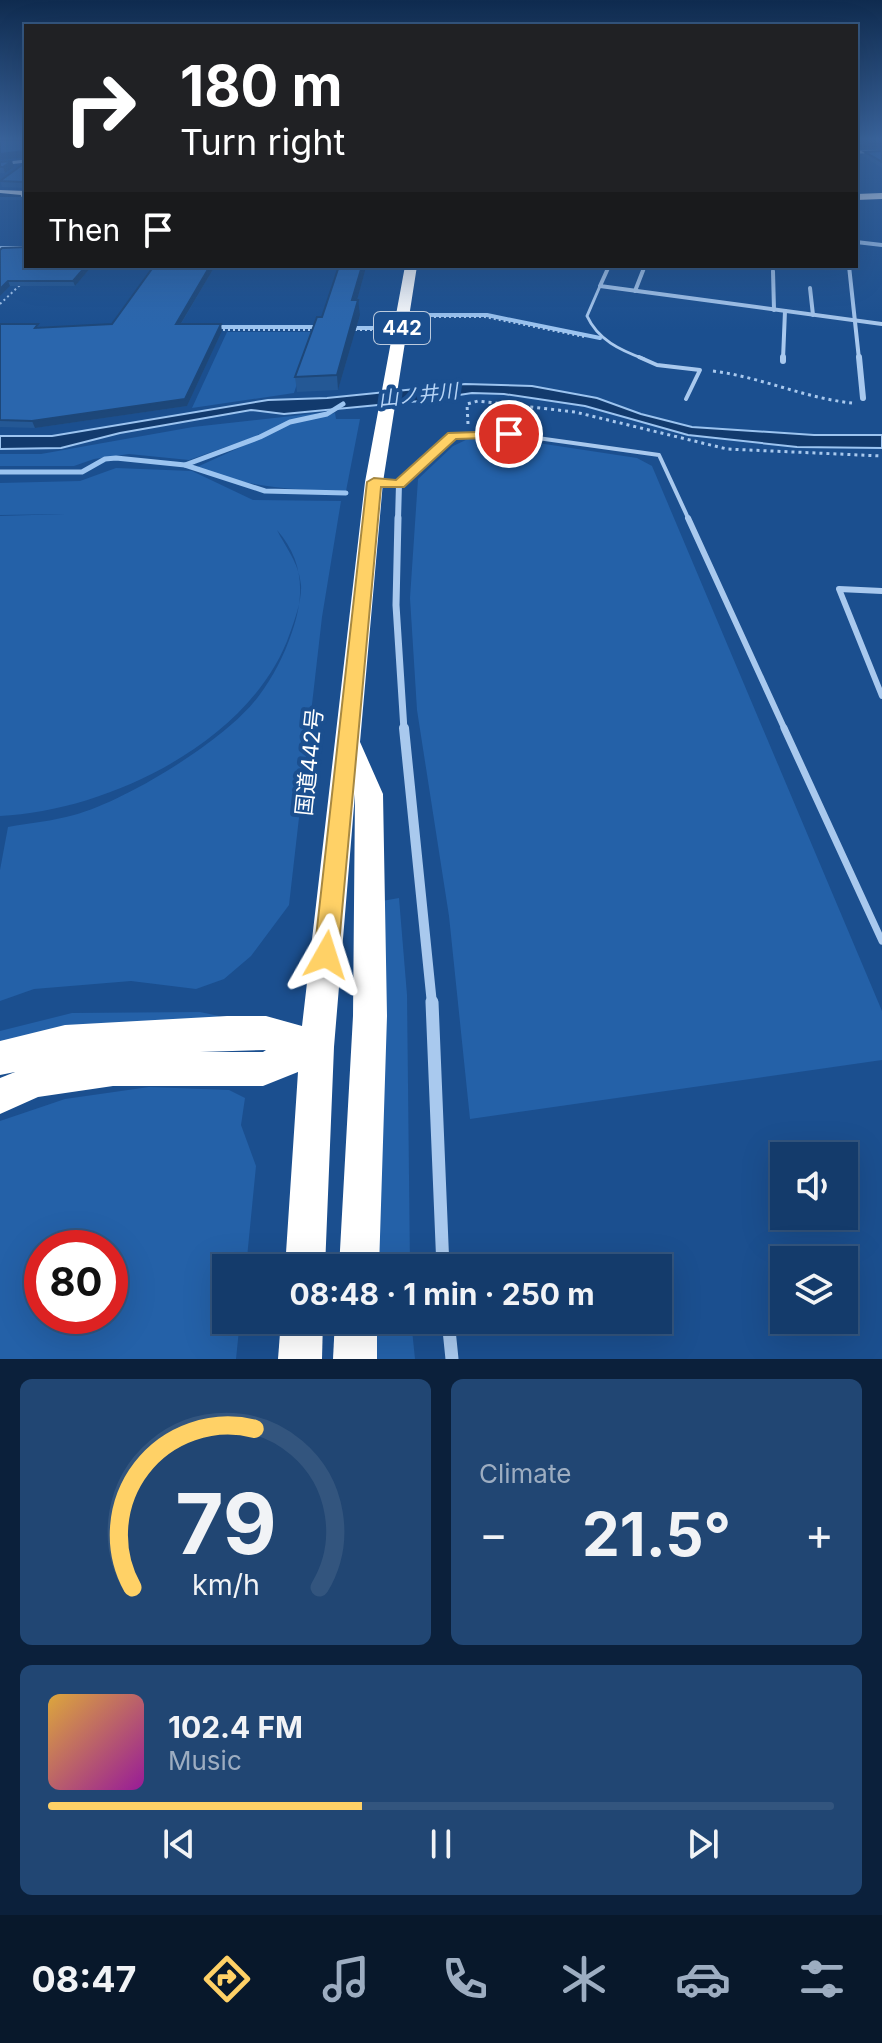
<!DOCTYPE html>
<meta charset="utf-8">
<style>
body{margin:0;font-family:Inter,"Noto Sans JP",sans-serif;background:#214673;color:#f1f3f6;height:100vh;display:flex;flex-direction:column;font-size:30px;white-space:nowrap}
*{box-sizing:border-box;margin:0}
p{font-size:26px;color:#9dadc1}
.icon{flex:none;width:44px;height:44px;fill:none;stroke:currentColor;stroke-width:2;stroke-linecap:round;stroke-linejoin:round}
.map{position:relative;height:1359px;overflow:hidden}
.details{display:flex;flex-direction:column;gap:20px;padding:20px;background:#0b203b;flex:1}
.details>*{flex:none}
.hud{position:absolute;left:24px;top:24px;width:834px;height:244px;border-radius:0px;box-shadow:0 8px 32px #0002,0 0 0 2px #33557e;background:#202124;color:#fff;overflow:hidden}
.buttons{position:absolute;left:770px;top:1142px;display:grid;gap:16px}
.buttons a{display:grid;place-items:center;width:88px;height:88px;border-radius:0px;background:#143b6b;box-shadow:0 8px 32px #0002,0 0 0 2px #33557e;font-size:40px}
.speed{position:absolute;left:24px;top:1230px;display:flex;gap:16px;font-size:40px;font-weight:700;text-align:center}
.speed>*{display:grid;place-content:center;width:104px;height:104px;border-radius:50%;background:#143b6b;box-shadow:0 8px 32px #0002,0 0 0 2px #33557e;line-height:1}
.speed .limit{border:12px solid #d22;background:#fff;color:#111}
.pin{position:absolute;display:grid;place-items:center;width:68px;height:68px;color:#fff;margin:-34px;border:4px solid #fff;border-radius:50%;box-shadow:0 2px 8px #0007}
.me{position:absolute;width:88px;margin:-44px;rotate:6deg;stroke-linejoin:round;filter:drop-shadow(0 0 6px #0008)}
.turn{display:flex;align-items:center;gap:28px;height:168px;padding:0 24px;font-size:36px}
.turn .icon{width:104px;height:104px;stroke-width:2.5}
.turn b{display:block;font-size:56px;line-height:68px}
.then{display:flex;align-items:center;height:76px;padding:0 24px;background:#0003;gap:16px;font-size:30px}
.big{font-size:60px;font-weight:700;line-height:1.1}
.details .widget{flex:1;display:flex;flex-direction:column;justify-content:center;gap:12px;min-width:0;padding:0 28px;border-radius:12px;background:#214673}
.details .dial{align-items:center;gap:0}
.dial svg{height:208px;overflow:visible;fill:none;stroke:#33557e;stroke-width:7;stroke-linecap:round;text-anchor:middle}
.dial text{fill:#f1f3f6;stroke:none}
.song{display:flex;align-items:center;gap:24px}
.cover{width:96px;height:96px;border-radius:12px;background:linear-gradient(135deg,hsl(40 70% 55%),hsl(300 70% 35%))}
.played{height:8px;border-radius:4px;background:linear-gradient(90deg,#ffd166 40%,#33557e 40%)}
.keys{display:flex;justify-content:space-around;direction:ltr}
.heat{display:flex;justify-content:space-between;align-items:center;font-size:44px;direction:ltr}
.details .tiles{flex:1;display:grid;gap:20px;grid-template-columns:1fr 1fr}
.widget:last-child{grid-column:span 2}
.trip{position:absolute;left:212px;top:1254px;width:460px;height:80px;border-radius:0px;background:#143b6b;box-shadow:0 8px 32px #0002,0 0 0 2px #33557e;font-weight:700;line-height:80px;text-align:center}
.tab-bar{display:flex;height:128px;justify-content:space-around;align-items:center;background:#08182b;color:#9dadc1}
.tab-bar .icon{width:56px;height:56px}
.tab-bar .current{color:#ffd166}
.tab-bar b{font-size:36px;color:#f1f3f6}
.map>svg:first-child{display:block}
</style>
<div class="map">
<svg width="882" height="1359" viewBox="0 0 882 1359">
<rect width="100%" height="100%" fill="#1b4f8f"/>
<!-- green -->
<g fill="#2461a8" fill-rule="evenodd">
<path d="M 227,332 L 314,332 L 294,393 L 192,408 Z"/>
<path d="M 319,413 L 290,421 L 257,436 L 189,460 L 129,454 L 94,459 L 74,466 L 0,466 L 0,454 L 41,454 L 193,427 Z"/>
<path d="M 335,413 L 336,419 L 360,419 L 346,491 C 294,490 246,488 197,467 L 293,423 Z"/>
<path d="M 468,439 L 525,441 L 637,458 L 652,466 L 882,1011 L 882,1060 L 470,1119 L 449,916 L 417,710 L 410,598 L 418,479 L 453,446 Z"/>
<path d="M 116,468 L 192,471 L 253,500 L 341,501 L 322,617 L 289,905 L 251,956 L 224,979 L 196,989 L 131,981 L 34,989 L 0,1001 L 0,870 L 8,827 C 30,823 53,821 74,815 C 126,801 226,740 258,697 C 273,677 284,656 292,632 C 305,595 304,561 277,530 C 286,548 299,563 301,585 C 302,600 295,619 290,633 C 253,741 108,811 0,816 L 0,516 L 65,514 L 0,515 L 0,483 L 80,481 Z"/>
<path d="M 399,898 L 407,995 L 410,1268 L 376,1268 L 382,901 Z"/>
<path d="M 200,1012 L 219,1016 L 215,1019 L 0,1043 L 0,1031 L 72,1013 Z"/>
<path d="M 149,1087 L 229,1090 L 245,1098 L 241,1125 L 256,1166 L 246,1268 L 226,1268 L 226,1320 L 240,1320 L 236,1359 L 0,1359 L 0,1121 L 65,1099 ZM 42,1248 L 110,1248 L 110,1316 L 42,1316 Z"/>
<path d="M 376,1320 L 411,1320 L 415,1359 L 376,1359 Z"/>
</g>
<!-- water -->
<path fill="#123a6d" stroke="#9cc4f0" stroke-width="2" d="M 465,384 L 532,386 L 597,398 L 641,414 L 692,427 L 814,435 L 882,435 L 882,448 L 797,447 L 688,435 L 585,406 L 504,394 L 472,393 L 420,401 L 284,414 L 251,410 L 120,433 L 61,448 L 0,449 L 0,436 L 52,436 L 268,400 L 327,398 Z"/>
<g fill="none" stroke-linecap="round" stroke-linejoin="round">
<!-- stream-far1 -->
<g stroke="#9cc4f0" stroke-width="4">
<path d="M 0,248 L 26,248"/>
<path d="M 413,315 L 487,315 L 600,338"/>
<path d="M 213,327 L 321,327"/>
<path d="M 349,328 L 377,328 L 378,318"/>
</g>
<!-- stream -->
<g stroke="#9cc4f0" stroke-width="5">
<path d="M 185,465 L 260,437 L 290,422 L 327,414 L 343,404"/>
<path d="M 0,472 L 82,472 L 105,459 L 116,458 L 185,465 L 265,491 L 346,493"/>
</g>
<!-- path-far1 -->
<g stroke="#a9c9ee" stroke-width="2" stroke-dasharray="2 3" stroke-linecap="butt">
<path d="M 0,304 L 20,285"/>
<path d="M 419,317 L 485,317 L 584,337"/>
<path d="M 218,330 L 318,330"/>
<path d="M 350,330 L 382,330"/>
</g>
<!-- path -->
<g stroke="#a9c9ee" stroke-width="3" stroke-dasharray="3 4" stroke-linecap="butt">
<path d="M 713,371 C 761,377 804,398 852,403"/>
<path d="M 468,424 L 467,404 L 478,401 L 575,412 L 727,449 L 882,456"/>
</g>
<!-- lane-far3 -->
<path stroke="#a9c9ee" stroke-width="3" d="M 600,286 L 587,316 C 598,340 620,350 644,359"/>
<!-- lane-far2 -->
<g stroke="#a9c9ee" stroke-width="4">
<path d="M 639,357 L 657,365 L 700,370 L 686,399"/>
<path d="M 399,484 L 452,436 L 509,434 L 659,455 L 689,520"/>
</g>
<!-- lane-far1 -->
<g stroke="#a9c9ee" stroke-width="6">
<path d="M 688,518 L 785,730"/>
<path d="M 882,591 L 839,589 L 882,696"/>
</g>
<!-- lane -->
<path stroke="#a9c9ee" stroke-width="7" d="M 784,728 L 882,941"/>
<!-- street-far5 -->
<g stroke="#a9c9ee" stroke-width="3">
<path d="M 856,152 L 882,152"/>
<path d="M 0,164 L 26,161"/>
</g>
<!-- street-far4 -->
<g stroke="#a9c9ee" stroke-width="4">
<path d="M 856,242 L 882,245"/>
<path d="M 609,266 L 600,286 L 882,324"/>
<path d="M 849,266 L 859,359"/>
<path d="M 773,271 L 774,310"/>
<path d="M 810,288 L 813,315"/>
<path d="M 635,291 L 644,268"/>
<path d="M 783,359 L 785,311"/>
</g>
<!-- street-far3 -->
<g stroke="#a9c9ee" stroke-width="6">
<path d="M 859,357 L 863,398"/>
<path d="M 783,361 L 783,357"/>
<path d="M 374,482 L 399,484 L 398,520"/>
</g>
<!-- street-far2 -->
<path stroke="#a9c9ee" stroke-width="7" d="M 398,518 L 396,605 L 404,730"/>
<!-- street-far1 -->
<path stroke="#a9c9ee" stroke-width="10" d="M 404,728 L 432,1004"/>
<!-- street -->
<g stroke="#a9c9ee" stroke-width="13">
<path d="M 432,1002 L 443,1268"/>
<path d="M 448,1320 L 452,1359"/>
</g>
<!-- highway -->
<g fill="#fff" fill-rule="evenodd">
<path d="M 0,190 L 26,191 L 26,197 L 0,196 Z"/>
<path d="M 882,193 L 882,199 L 856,200 L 856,194 Z"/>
<path d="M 405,266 L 417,266 L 383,482 L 360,742 L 383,794 L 387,1016 L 379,1268 L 339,1268 L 353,1016 L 355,794 L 334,1047 L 325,1268 L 285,1268 L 298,1072 L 263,1086 L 113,1086 L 38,1097 L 0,1114 L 0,1078 L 15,1072 L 0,1075 L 0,1041 L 65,1025 L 227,1016 L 266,1016 L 302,1026 L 365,482 ZM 266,1050 L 263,1052 L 200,1052 Z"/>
<path d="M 281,1320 L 323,1320 L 322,1359 L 278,1359 Z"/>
<path d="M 335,1320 L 377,1320 L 377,1359 L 333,1359 Z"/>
</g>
</g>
<!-- wall -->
<g fill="#245895">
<path d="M 882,151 L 882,168 L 863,156 L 865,152 Z"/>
<path d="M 0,162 L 14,167 L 5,173 L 0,173 Z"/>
<path d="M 26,162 L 26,188 L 2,187 L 0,180 Z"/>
<path d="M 0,194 L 21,196 L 23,200 L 0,200 Z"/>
<path d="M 0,250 L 26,266 L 92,266 L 75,286 L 10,286 L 0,296 Z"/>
<path d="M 215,266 L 181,324 L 222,331 L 187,406 L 35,428 L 0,427 L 0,324 L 40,327 L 112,324 Z"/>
<path d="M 339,266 L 365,266 L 365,271 L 357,300 L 360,315 L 338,390 L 297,392 L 295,377 L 322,317 Z"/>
</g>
<!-- shaded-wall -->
<g fill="#1d4779">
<path d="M 882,143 L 882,148 L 856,150 L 856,145 Z"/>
<path d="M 24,151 L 26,157 L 0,160 L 0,154 Z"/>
<path d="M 12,161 L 14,167 L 5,173 L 3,167 Z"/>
<path d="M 86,266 L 92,266 L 75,286 L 73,281 Z"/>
<path d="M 210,266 L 215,266 L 177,330 L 176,324 Z"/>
<path d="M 362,266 L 365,266 L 365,271 L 353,315 L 352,300 Z"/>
<path d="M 8,281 L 10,286 L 0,296 L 0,289 Z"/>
<path d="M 358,300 L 360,315 L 338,390 L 337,375 Z"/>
<path d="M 221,324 L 222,331 L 187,406 L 35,428 L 32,421 Z"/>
</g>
<!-- building -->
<g fill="#2a66ad" stroke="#1d4779" stroke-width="2">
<path d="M 0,140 L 26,140 L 26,152 L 24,151 L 0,154 Z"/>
<path d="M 856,142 L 882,142 L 882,143 L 856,145 Z"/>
<path d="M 882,151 L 882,162 L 865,152 Z"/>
<path d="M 12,161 L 3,167 L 0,167 L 0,162 Z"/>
<path d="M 26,162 L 26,188 L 24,182 L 0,181 Z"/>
<path d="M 0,194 L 21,196 L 0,196 Z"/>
<path d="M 26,247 L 26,266 L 86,266 L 73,281 L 8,281 L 0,289 L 0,250 L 2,248 Z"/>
<path d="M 154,266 L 210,266 L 176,324 L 221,324 L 185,399 L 32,421 L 0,420 L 0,324 L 38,324 L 35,328 L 112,324 Z"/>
<path d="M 339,266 L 362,266 L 352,300 L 358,300 L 337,375 L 295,377 L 317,317 L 322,317 Z"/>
</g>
<!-- sky -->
<linearGradient id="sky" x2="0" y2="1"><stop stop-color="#0f2b4f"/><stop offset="0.42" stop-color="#39639b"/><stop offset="1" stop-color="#39639b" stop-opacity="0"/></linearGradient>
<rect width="882" height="330" fill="url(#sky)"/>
<!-- route -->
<path fill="#ffd166" stroke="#a68842" stroke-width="2" d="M 509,431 L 516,434 L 514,437 L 456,439 L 404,487 L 381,487 L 338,955 L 335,963 L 326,967 L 317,963 L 314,955 L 367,482 L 374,478 L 396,480 L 448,433 Z"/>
<g text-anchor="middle" stroke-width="8" stroke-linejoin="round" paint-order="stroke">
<!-- shield labels -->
<rect fill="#1b4f8f" stroke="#bbcadd" stroke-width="2" x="374" y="312" width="56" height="32" rx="6"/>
<g font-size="20" font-weight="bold" fill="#fff">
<text x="402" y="335">442</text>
</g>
<!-- far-water labels -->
<g font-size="20" font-style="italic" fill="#b5d3f5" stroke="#1b4f8f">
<text transform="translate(418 395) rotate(-6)" y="7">山ノ井川</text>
</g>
<!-- street labels -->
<g font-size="22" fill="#fff" stroke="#1b4f8f">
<text transform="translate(309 762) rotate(-84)" y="8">国道442号</text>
</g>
</g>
</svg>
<div class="buttons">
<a><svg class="icon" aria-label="sound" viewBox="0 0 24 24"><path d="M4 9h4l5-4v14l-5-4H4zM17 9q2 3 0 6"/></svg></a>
<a><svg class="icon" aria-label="layers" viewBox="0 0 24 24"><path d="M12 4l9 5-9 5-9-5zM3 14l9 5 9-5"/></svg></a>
</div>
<div class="speed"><div class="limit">80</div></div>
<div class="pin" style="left:509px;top:434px;background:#d93025"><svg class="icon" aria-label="arrive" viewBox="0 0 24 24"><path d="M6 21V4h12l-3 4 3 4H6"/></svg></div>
<svg class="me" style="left:326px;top:955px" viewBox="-20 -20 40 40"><path d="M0-17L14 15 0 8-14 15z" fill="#ffd166" stroke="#fff" stroke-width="4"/></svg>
<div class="trip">08:48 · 1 min · 250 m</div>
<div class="hud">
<div class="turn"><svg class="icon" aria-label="right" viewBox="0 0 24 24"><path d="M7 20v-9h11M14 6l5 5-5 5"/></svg><div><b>180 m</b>Turn right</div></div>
<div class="then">Then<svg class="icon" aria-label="arrive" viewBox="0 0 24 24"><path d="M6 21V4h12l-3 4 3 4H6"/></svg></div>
</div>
</div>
<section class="details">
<div class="tiles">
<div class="widget dial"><svg viewBox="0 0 100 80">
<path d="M14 69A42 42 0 1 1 86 69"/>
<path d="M14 69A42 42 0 0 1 61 8" stroke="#ffd166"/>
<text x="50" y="56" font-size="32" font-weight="700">79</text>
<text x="50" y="72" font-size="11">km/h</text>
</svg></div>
<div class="widget"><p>Climate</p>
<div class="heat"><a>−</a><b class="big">21.5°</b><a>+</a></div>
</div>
<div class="widget">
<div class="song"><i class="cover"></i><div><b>102.4 FM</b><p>Music</p></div></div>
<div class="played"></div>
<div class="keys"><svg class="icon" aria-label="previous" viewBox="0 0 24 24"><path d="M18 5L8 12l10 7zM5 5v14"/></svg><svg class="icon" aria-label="pause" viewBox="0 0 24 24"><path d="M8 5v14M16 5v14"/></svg><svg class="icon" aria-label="next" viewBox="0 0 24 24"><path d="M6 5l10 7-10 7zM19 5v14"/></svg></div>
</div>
</div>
</section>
<nav class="tab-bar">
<b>08:47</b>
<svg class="icon current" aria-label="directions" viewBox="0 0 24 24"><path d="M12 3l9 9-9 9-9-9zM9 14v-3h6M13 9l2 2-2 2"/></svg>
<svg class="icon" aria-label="music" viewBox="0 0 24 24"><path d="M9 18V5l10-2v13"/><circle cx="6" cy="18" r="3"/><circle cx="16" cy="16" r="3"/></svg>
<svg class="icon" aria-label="phone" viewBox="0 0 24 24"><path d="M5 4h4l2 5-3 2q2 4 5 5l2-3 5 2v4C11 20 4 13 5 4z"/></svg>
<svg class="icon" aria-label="climate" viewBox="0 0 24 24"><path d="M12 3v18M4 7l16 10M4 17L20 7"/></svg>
<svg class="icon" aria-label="car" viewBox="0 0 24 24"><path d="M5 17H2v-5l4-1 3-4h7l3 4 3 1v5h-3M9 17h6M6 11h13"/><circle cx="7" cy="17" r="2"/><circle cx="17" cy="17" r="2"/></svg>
<svg class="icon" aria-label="filters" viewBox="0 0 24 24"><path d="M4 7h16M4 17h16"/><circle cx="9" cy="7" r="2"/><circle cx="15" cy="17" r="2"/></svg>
</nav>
